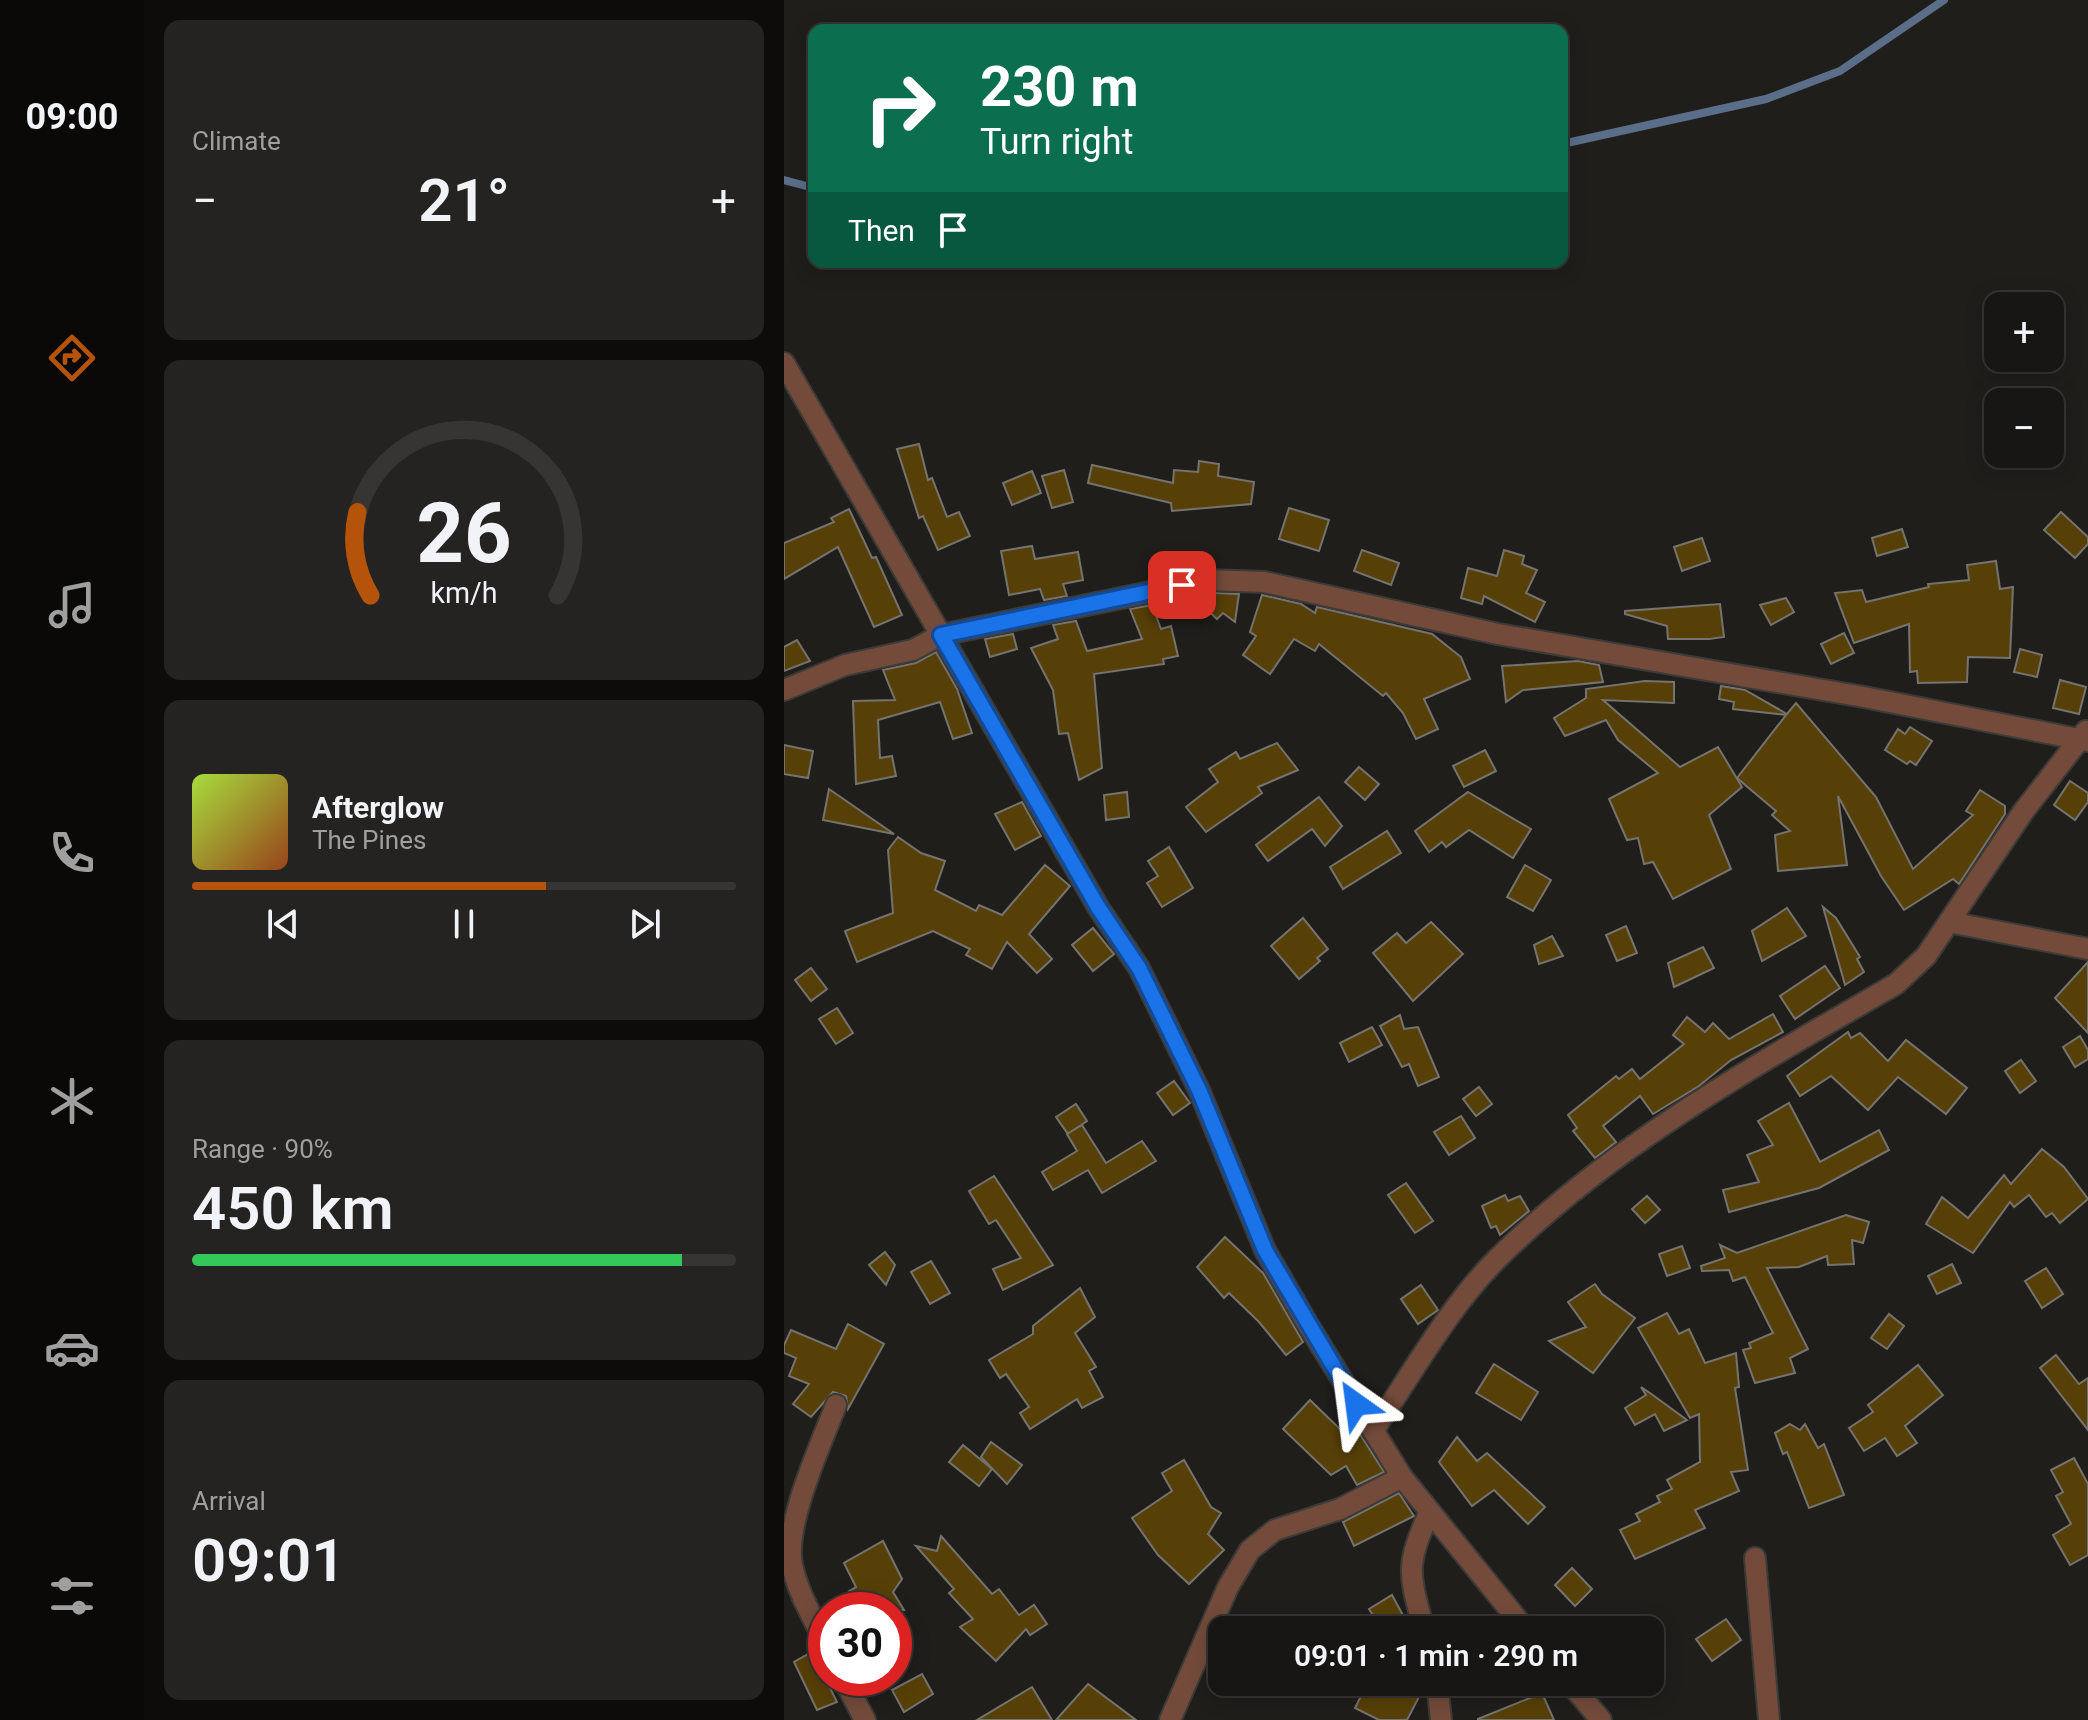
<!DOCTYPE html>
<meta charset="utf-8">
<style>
body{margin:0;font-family:Roboto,sans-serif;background:#252322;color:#f1f3f6;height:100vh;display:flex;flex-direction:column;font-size:30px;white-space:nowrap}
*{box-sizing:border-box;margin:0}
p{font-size:26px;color:#9f9fa0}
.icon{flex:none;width:44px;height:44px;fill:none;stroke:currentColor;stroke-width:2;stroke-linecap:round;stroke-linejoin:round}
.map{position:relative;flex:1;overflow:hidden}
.drawer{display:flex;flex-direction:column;gap:20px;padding:20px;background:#0d0c0b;width:640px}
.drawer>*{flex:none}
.top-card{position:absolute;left:24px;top:24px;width:760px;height:244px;border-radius:16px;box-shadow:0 4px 20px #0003,0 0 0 2px #363534;background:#0b6e4f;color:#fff;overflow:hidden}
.tools{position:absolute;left:1200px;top:292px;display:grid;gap:16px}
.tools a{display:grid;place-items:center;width:80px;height:80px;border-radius:16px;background:#181614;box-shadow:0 4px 20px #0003,0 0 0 2px #363534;font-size:40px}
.speed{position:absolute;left:24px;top:1592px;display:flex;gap:16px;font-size:40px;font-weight:700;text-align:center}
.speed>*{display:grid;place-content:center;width:104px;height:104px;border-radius:50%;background:#181614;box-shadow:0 4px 20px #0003,0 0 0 2px #363534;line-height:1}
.speed .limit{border:12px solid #d22;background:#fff;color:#111}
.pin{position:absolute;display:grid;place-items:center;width:68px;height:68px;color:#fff;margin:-34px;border-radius:16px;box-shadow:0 4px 12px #0006}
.me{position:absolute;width:88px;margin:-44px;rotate:329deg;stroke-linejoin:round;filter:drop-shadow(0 0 6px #0008)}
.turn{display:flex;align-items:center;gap:28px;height:168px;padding:0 40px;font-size:36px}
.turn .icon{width:104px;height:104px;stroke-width:2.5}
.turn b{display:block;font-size:56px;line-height:68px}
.then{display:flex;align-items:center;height:76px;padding:0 40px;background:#0003;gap:16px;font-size:30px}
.big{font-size:60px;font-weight:600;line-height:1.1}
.drawer .widget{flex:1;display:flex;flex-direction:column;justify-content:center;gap:12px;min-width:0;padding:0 28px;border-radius:16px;background:#252322}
.drawer .dial{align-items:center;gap:0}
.dial svg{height:208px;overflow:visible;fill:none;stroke:#363534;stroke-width:7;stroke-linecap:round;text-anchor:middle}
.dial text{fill:#f1f3f6;stroke:none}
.song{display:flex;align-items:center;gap:24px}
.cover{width:96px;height:96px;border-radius:12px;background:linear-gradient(135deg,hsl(80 70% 55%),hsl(20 70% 35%))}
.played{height:8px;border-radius:4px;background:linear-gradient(90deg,#b45309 65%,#363534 65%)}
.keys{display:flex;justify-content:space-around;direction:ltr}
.heat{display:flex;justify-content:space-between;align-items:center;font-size:44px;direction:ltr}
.charge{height:12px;border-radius:6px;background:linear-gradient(90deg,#34c759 90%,#363534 0)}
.trip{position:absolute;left:424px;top:1616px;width:456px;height:80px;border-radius:16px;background:#181614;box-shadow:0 4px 20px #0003,0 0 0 2px #363534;font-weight:600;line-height:80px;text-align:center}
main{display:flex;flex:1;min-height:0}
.tabs{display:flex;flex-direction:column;width:144px;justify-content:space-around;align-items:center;background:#0a0908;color:#9f9fa0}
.tabs .icon{width:56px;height:56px}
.tabs .active{color:#b45309}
.tabs b{font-size:36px;color:#f1f3f6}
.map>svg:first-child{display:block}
</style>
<main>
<nav class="tabs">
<b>09:00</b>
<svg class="icon active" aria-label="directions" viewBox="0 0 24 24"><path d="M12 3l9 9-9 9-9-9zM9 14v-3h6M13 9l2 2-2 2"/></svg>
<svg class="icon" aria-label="music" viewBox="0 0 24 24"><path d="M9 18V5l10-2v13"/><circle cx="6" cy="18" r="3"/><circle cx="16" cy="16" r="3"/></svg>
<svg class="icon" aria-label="phone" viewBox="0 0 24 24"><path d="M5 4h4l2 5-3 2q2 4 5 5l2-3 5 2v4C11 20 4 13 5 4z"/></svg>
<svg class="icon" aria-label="climate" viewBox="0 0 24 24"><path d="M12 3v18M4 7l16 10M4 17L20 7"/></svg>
<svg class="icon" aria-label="car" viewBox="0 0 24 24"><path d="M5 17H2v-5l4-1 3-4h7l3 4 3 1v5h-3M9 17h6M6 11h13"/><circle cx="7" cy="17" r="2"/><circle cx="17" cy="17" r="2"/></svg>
<svg class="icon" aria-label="filters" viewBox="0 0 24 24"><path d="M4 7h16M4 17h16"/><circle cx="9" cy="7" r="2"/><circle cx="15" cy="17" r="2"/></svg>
</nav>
<section class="drawer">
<div class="widget"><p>Climate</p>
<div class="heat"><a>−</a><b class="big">21°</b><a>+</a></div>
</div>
<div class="widget dial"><svg viewBox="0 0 100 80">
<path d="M14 69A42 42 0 1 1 86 69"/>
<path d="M14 69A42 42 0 0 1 9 37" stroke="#b45309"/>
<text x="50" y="56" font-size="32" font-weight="700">26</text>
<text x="50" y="72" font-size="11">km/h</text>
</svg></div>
<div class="widget">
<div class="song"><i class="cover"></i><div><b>Afterglow</b><p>The Pines</p></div></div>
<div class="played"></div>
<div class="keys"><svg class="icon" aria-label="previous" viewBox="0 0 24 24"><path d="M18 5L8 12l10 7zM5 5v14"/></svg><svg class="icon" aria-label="pause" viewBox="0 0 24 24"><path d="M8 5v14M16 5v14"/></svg><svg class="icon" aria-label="next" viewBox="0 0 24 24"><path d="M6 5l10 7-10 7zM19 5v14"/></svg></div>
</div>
<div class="widget"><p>Range · 90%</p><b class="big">450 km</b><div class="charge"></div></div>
<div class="widget"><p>Arrival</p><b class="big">09:01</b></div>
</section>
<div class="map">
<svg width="1304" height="1720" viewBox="0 0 1304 1720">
<rect width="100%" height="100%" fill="#201e1b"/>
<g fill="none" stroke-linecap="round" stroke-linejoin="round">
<!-- stream -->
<g stroke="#5a6e89" stroke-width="8">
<path d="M 778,144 L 982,99 L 1056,71 L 1160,0"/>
<path d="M 0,180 L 30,188"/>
</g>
</g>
<!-- building -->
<g fill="#574007" stroke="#75736f" stroke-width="2">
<path d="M 135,444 L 144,480 L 148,478 L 163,517 L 175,512 L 186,536 L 154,550 L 139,516 L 135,518 L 113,449 Z"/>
<path d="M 415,461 L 435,464 L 434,476 L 470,482 L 467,504 L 388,511 L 387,503 L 304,483 L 308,465 L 389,483 L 390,470 L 414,472 Z"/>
<path d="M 280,470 L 289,502 L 268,508 L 258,476 Z"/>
<path d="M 248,471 L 257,493 L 228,505 L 219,483 Z"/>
<path d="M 505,508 L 545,520 L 535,551 L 495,539 Z"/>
<path d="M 65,509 L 88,558 L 92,557 L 118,615 L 90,627 L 54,547 L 0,579 L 0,543 L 50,522 L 47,518 Z"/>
<path d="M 1277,512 L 1304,537 L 1304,544 L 1291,558 L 1260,530 Z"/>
<path d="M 1118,529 L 1124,547 L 1093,556 L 1088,538 Z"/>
<path d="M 918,538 L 926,561 L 898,571 L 890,547 Z"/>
<path d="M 248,546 L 251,559 L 294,552 L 299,580 L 279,584 L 283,596 L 260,600 L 256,589 L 225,595 L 217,551 Z"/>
<path d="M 578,550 L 615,563 L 607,585 L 570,571 Z"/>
<path d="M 720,550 L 740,556 L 738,564 L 753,570 L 742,593 L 761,602 L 751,622 L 700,596 L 698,604 L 677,598 L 684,568 L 713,576 Z"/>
<path d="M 1212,561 L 1216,589 L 1229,587 L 1226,658 L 1184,657 L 1183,682 L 1134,683 L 1133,671 L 1126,672 L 1125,624 L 1070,643 L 1051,593 L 1078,590 L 1082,602 L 1145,587 L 1144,584 L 1185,580 L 1183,565 Z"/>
<path d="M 431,593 L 455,594 L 451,622 L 439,613 L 433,619 L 419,606 Z"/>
<path d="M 478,595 L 517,604 L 531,613 L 533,607 L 648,634 L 677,657 L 686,679 L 640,699 L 654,729 L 632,739 L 619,713 L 602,693 L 599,696 L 535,644 L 531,651 L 510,639 L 486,674 L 459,655 L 472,636 L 466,632 Z"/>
<path d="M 1002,598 L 1010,612 L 987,625 L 976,605 Z"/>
<path d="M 936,604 L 940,637 L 925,639 L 884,639 L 883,626 L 841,614 L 841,611 Z"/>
<path d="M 368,605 L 377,629 L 387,626 L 394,656 L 379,659 L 380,664 L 310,674 L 318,768 L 295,780 L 284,733 L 275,734 L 269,690 L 247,648 L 274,639 L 269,625 L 292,621 L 303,651 L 358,639 L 346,609 Z"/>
<path d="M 1060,633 L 1070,653 L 1047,664 L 1037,644 Z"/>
<path d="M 229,634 L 233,649 L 206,657 L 201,639 Z"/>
<path d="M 13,640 L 26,661 L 0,671 L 0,647 Z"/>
<path d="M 1236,649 L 1258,655 L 1253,677 L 1230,672 Z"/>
<path d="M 152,652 L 173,689 L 188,733 L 169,739 L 156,702 L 94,720 L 96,758 L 108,756 L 112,776 L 72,784 L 69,701 L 111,700 L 99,670 L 132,663 Z"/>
<path d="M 794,661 L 815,665 L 819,682 L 739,690 L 722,702 L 718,666 Z"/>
<path d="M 1276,680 L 1302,687 L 1295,714 L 1269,708 Z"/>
<path d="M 861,681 L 890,682 L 890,703 L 819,700 L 896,767 L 934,747 L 958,787 L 925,815 L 947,869 L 889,899 L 869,862 L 860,864 L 854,838 L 843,840 L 825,799 L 874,773 L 834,740 L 822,720 L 781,736 L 770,718 L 802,698 L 802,689 Z"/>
<path d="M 937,686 L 961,690 L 1003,714 L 1012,703 L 1092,797 L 1129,869 L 1189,815 L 1182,811 L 1196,790 L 1221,806 L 1221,814 L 1175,884 L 1169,879 L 1120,910 L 1097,876 L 1054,796 L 1063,865 L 994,871 L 991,835 L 1006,831 L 988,815 L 992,811 L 953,778 L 1002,715 L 949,709 L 950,702 L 935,699 Z"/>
<path d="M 1126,727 L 1148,741 L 1132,765 L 1126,761 L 1123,764 L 1101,750 L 1114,729 L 1121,734 Z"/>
<path d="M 493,743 L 514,770 L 474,787 L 478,793 L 422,832 L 402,807 L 434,782 L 425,769 L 452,752 L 456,759 Z"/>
<path d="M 0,745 L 29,751 L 24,778 L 0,774 Z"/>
<path d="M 701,750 L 712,771 L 680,787 L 669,766 Z"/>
<path d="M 575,767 L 595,784 L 581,800 L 561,782 Z"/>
<path d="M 1286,781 L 1304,793 L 1304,802 L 1291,820 L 1270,805 Z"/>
<path d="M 45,789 L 110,834 L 39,820 Z"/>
<path d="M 343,792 L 345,817 L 322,820 L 320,795 Z"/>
<path d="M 684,792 L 747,829 L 729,858 L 685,830 L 662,847 L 658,842 L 645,852 L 631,831 Z"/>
<path d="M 535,797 L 558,826 L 541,846 L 528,829 L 484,861 L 472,845 Z"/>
<path d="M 238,802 L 257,836 L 231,850 L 211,814 Z"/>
<path d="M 603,831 L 617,853 L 559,889 L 546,867 Z"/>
<path d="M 114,837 L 137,853 L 161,861 L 151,890 L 192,911 L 195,905 L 218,915 L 261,865 L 286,886 L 245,934 L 268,959 L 253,973 L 223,942 L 208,969 L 182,955 L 186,949 L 149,931 L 73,962 L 61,931 L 109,913 L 104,850 Z"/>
<path d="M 385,847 L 409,888 L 378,907 L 363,883 L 374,876 L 364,861 Z"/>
<path d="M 741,865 L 767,880 L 749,911 L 723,897 Z"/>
<path d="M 1039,907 L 1052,918 L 1076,957 L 1073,959 L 1080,972 L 1061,985 Z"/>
<path d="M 1003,908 L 1022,936 L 978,961 L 968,931 Z"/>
<path d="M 519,918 L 544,949 L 533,958 L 536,961 L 515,979 L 487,946 Z"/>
<path d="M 647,922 L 679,954 L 629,1001 L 589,953 L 613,933 L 622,943 Z"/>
<path d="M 842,926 L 853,953 L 833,961 L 822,935 Z"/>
<path d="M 309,928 L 330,954 L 309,971 L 288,945 Z"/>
<path d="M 768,936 L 779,956 L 755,964 L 750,945 Z"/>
<path d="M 919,947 L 930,968 L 890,987 L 884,963 Z"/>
<path d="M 1304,962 L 1304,1033 L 1271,998 Z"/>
<path d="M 1041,966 L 1056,988 L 1011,1019 L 996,996 Z"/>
<path d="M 27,968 L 43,989 L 27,1001 L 11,980 Z"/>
<path d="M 53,1008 L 69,1033 L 52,1044 L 35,1019 Z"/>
<path d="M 989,1014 L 999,1032 L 947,1060 L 915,1086 L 869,1114 L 856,1096 L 819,1126 L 832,1142 L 811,1158 L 789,1131 L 793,1128 L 784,1115 L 832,1076 L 835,1079 L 848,1069 L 856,1079 L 900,1044 L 889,1035 L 903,1017 L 921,1032 L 929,1023 L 945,1039 Z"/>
<path d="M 616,1015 L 620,1029 L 634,1027 L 655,1077 L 634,1086 L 625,1064 L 618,1067 L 596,1026 Z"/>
<path d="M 588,1027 L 598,1045 L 565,1062 L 556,1043 Z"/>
<path d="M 1064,1032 L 1067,1038 L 1076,1033 L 1104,1061 L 1122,1040 L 1183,1088 L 1162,1114 L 1114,1077 L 1084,1110 L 1047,1076 L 1016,1096 L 1003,1076 Z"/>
<path d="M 1296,1036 L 1304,1050 L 1304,1059 L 1291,1067 L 1279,1047 Z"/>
<path d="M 1237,1060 L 1252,1081 L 1236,1093 L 1221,1071 Z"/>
<path d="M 390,1081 L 406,1103 L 389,1115 L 373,1093 Z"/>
<path d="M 695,1087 L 708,1104 L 692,1116 L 679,1099 Z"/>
<path d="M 1005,1103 L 1036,1162 L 1095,1130 L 1105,1150 L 1035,1188 L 945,1212 L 939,1190 L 975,1182 L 963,1155 L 989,1145 L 974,1121 Z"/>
<path d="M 292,1104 L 303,1121 L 284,1134 L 272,1117 Z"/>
<path d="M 677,1116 L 691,1138 L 665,1155 L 650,1132 Z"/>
<path d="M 298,1125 L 322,1163 L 358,1141 L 372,1161 L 318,1193 L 304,1170 L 269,1190 L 258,1172 L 293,1151 L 283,1134 Z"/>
<path d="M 1258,1149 L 1280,1167 L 1304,1199 L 1276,1223 L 1268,1213 L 1262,1217 L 1245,1195 L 1230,1207 L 1226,1202 L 1189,1253 L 1142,1224 L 1158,1197 L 1184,1218 L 1220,1175 L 1227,1184 Z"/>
<path d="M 210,1176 L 269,1265 L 219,1290 L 209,1269 L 237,1258 L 212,1220 L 205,1224 L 185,1191 Z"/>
<path d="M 622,1183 L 649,1221 L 631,1233 L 604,1195 Z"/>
<path d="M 721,1195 L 724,1201 L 736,1196 L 745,1211 L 716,1235 L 712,1226 L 707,1228 L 698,1206 Z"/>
<path d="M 863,1196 L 876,1210 L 861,1223 L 848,1209 Z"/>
<path d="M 1062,1215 L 1085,1222 L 1079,1243 L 1068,1240 L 1070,1264 L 1044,1265 L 1043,1256 L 1015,1267 L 983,1268 L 1024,1349 L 1006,1358 L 1011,1373 L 971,1383 L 959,1350 L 967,1348 L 965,1343 L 989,1333 L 961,1277 L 949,1281 L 945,1270 L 918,1271 L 917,1266 L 941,1258 L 936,1245 L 953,1253 Z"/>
<path d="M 441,1237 L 479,1273 L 519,1342 L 502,1355 L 475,1322 L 445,1293 L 440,1298 L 413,1267 Z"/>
<path d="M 898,1246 L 906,1268 L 883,1276 L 875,1254 Z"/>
<path d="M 101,1252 L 111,1265 L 102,1285 L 85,1265 Z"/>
<path d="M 147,1261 L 166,1293 L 146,1304 L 127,1272 Z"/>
<path d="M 1168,1264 L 1177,1283 L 1153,1294 L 1144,1276 Z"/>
<path d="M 1262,1268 L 1279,1294 L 1258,1308 L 1241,1281 Z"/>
<path d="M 811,1284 L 818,1294 L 851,1318 L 809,1373 L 765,1341 L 802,1327 L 784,1302 Z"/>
<path d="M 637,1285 L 654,1310 L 634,1324 L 617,1299 Z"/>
<path d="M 296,1288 L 311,1317 L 291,1333 L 312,1367 L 305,1371 L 319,1397 L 298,1408 L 293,1399 L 246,1429 L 236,1413 L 245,1407 L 222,1374 L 216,1378 L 205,1360 L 249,1334 L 249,1326 Z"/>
<path d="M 883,1313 L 895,1334 L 905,1329 L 921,1363 L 952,1353 L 955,1387 L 951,1388 L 964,1470 L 947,1472 L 955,1491 L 911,1510 L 921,1528 L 851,1559 L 836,1530 L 856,1521 L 852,1514 L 876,1502 L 873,1496 L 888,1489 L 883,1480 L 916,1462 L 915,1414 L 906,1418 L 854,1328 Z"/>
<path d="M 1105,1314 L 1120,1326 L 1103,1349 L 1087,1338 Z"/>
<path d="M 64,1324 L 100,1344 L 64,1409 L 62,1396 L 49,1392 L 27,1417 L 9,1404 L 25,1384 L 5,1376 L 12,1358 L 0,1353 L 0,1345 L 7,1330 L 52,1349 Z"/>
<path d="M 1272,1355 L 1295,1384 L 1304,1378 L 1304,1430 L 1256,1368 Z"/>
<path d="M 710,1364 L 754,1392 L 737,1420 L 692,1393 Z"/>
<path d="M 1134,1365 L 1159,1395 L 1121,1426 L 1133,1443 L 1113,1456 L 1101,1438 L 1080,1451 L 1065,1428 L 1089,1412 L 1084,1405 Z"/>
<path d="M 857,1387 L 866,1393 L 903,1420 L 880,1431 L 871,1414 L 851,1425 L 841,1408 L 862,1395 Z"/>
<path d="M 526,1400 L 561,1434 L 572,1428 L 600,1472 L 573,1485 L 562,1466 L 547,1475 L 499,1429 Z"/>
<path d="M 1006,1424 L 1016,1430 L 1021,1424 L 1034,1448 L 1040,1444 L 1060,1495 L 1025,1508 L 1003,1452 L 999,1454 L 991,1433 Z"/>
<path d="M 673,1437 L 693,1461 L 703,1453 L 761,1507 L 744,1524 L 710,1490 L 688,1506 L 655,1462 Z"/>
<path d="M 207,1442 L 238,1465 L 223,1484 L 197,1457 Z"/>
<path d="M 179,1445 L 208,1469 L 195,1486 L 165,1462 Z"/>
<path d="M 1290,1458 L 1304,1484 L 1304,1555 L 1286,1565 L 1269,1535 L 1287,1524 L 1272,1496 L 1279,1492 L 1267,1470 Z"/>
<path d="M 400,1460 L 427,1507 L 437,1513 L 424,1534 L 440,1550 L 405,1584 L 374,1555 L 348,1518 L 388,1491 L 378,1473 Z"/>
<path d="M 615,1493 L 630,1516 L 570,1546 L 559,1522 Z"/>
<path d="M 157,1536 L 208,1594 L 215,1589 L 235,1615 L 250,1605 L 263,1624 L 246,1635 L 242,1629 L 212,1661 L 176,1627 L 189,1619 L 165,1593 L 170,1589 L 132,1546 L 153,1551 Z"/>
<path d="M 99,1541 L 118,1579 L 109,1592 L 120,1610 L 76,1610 L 65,1591 L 72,1587 L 60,1563 Z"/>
<path d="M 788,1568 L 808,1589 L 791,1606 L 771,1585 Z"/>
<path d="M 608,1595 L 627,1630 L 566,1630 L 590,1617 L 585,1609 Z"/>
<path d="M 942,1619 L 957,1640 L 928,1661 L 912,1639 Z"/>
<path d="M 28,1652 L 53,1702 L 33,1710 L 10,1662 Z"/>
<path d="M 138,1674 L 149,1694 L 120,1712 L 108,1690 Z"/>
<path d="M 584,1682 L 616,1682 L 637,1693 L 623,1720 L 595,1720 L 571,1708 Z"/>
<path d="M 304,1684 L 352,1720 L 272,1720 Z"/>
<path d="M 248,1687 L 268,1720 L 193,1720 Z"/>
<path d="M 758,1693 L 770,1720 L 694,1720 L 694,1719 Z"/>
</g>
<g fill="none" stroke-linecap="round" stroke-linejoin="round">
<defs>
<g id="street">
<path d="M 0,363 L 314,907 L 355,968 L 415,1090 L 481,1250 L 523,1323 L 618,1477 L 742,1630"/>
<path d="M 0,690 L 61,665 L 129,650 L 157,635 L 425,580 L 480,582 L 714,634 L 1080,697 L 1304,741"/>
<path d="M 1165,922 L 1304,949"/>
<path d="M 589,1431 C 628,1374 664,1308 713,1259 C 829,1144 972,1065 1112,984 L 1142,956 L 1239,812 L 1302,731"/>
<path d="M 971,1558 L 985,1720"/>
<path d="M 640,1630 C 626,1577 620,1565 645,1514"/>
<path d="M 42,1644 C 29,1618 14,1593 8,1565 C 0,1524 37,1444 52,1405"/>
<path d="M 59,1678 L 81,1720"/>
<path d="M 653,1682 L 657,1720"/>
<path d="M 785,1682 L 817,1720"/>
<path d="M 386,1720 L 444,1587 L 466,1550 L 491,1530 L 556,1509 L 618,1477"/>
</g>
</defs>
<!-- street casing -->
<use href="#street" stroke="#3c3b38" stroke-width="24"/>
<!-- street -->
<use href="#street" stroke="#744b3b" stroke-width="20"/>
</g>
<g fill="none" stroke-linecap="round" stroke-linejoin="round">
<defs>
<path id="route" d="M 398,585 L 157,635 L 314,907 L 355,968 L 415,1090 L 481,1250 L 572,1404"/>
</defs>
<!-- route casing -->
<use href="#route" stroke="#114b97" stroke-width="20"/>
<!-- route -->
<use href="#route" stroke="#1a73e8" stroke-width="14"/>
</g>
</svg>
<div class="tools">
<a>+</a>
<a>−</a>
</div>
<div class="speed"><div class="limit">30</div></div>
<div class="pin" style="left:398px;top:585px;background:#d93025"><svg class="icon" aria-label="arrive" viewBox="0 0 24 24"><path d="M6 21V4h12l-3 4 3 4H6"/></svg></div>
<svg class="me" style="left:572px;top:1404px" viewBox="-20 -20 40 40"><path d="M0-17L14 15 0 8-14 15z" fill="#1a73e8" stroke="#fff" stroke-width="4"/></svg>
<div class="trip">09:01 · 1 min · 290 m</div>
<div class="top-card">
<div class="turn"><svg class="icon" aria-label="right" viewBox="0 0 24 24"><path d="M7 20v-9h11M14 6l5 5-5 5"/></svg><div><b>230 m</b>Turn right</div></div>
<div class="then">Then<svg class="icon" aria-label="arrive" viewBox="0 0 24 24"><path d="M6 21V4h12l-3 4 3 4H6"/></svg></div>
</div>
</div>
</main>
